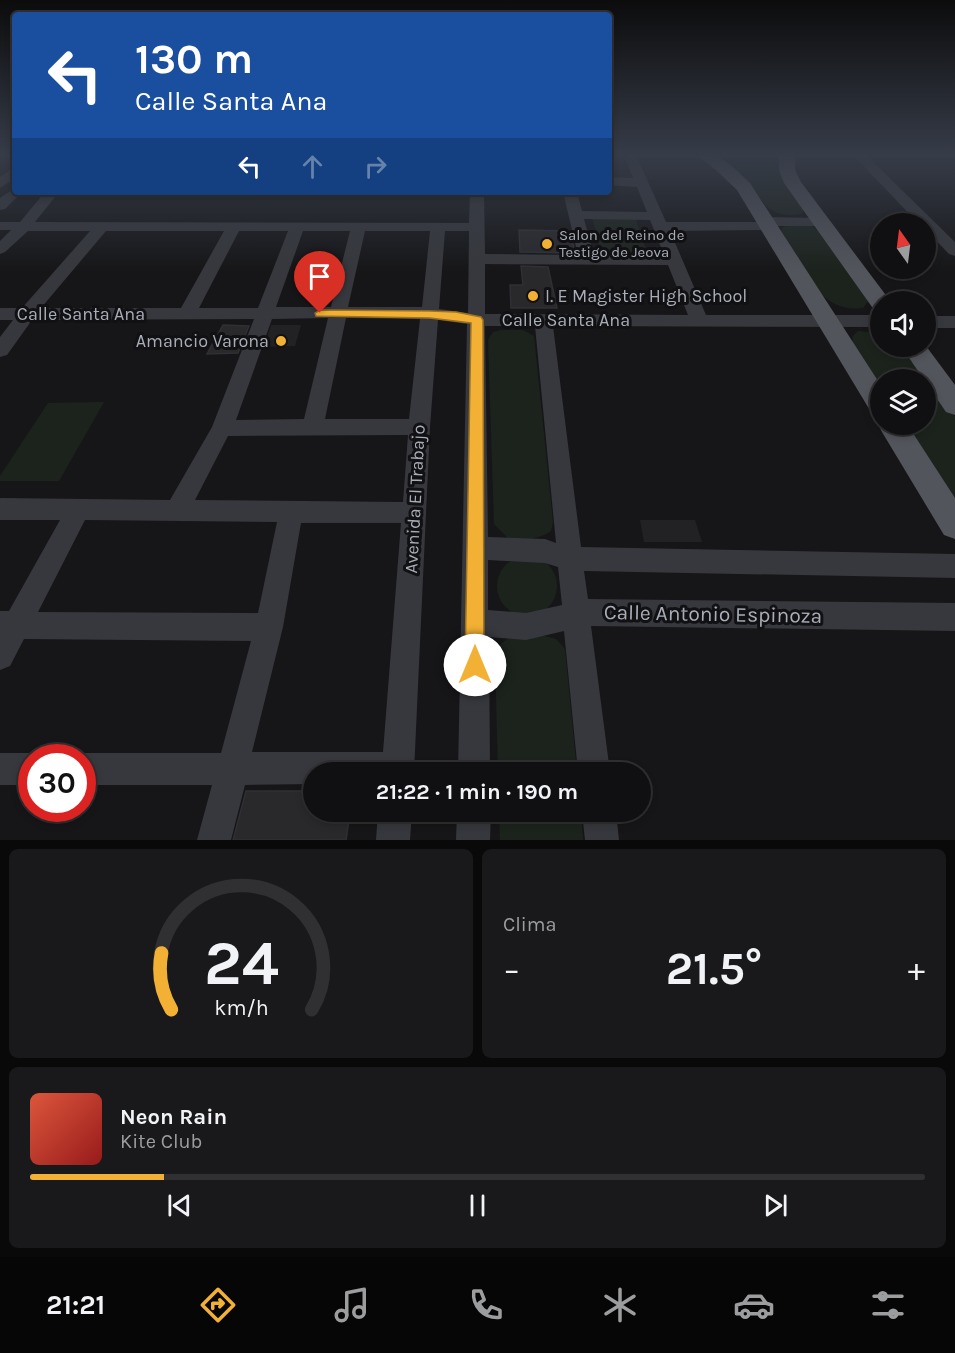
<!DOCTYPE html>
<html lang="es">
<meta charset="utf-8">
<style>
body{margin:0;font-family:Karla,sans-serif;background:#19191b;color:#f1f3f6;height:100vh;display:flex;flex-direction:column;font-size:22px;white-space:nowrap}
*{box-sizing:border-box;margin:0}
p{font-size:20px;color:#9c9d9f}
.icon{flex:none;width:33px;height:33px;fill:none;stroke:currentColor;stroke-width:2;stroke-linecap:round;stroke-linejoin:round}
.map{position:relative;height:840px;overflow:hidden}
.panel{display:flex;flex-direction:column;gap:9px;padding:9px;background:#09090a;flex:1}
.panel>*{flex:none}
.hud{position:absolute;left:12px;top:12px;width:600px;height:183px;border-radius:6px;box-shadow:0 3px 9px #0003,0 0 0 2px #303032;background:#1a4fa0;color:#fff;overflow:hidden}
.needle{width:39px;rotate:346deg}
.controls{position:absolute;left:870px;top:213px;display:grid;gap:12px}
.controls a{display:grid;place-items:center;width:66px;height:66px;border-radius:50%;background:#101012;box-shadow:0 3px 9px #0003,0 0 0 2px #303032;font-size:30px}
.speed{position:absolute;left:18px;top:744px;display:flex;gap:12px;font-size:30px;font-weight:700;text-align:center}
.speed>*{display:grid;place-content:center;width:78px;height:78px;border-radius:50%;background:#101012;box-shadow:0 3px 9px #0003,0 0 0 2px #303032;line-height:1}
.speed .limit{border:9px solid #d22;background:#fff;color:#111}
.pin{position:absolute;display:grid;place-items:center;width:51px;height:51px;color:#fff;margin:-62px -26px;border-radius:50% 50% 50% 0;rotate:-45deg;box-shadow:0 0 6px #0007}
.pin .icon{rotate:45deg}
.me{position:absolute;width:66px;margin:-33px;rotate:0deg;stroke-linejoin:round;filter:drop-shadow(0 0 4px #0008)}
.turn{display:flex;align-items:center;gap:21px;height:126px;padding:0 24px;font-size:27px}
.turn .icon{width:78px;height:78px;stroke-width:2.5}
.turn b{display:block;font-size:42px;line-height:51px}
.lanes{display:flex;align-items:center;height:57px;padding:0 24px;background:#0003;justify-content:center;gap:30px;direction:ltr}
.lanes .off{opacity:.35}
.big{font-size:45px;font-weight:700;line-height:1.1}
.panel .card{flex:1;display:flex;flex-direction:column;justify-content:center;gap:9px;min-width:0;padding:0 21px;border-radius:9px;background:#19191b}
.panel .dial{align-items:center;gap:0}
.dial svg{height:156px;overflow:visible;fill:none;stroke:#303032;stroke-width:7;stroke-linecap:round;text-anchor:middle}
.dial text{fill:#f1f3f6;stroke:none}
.song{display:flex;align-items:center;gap:18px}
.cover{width:72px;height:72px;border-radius:9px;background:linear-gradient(135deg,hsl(10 70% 55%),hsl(0 70% 35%))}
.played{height:6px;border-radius:3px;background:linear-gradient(90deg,#f2b134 15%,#303032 15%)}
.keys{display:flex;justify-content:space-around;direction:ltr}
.heat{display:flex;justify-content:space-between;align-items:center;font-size:33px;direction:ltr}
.panel .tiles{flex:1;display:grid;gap:9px;grid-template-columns:1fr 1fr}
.card:last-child{grid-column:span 2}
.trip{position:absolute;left:303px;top:762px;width:348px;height:60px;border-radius:30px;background:#101012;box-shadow:0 3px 9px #0003,0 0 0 2px #303032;font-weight:700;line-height:60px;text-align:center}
.tabs{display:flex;height:96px;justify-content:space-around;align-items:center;background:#060607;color:#9c9d9f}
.tabs .icon{width:42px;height:42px}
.tabs .current{color:#f2b134}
.tabs b{font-size:27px;color:#f1f3f6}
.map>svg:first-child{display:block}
</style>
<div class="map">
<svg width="955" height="840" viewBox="0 0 955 840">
<rect width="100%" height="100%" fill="#161618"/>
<!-- built -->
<g fill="#222225">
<path d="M 271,325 L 301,325 L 295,346 L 264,347 Z"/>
<path d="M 640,520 L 695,520 L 702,542 L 644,542 Z"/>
</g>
<!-- green -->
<g fill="#1c231d">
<path d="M 717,155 L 781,155 L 779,158 L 804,209 L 802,214 C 765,220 764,198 743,176 C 735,168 726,161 717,155 Z"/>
<path d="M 592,217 L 635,217 L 648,255 L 602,255 Z"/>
<path d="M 798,224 L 811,226 L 823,234 L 868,301 L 863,308 C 817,314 801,264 781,231 L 783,227 Z"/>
<path d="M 500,330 L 523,330 L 534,336 L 553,522 L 551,531 C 538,540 526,539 510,540 L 494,524 L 488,340 L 493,332 Z"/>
<path d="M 858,331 L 880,333 L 880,346 L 904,347 L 955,417 L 955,508 L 903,425 L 926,424 L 926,380 L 880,380 L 880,388 L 852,342 L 853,336 Z"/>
<path d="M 104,402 L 59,481 L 0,481 L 0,476 L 48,403 Z"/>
<circle cx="527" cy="586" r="30"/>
<path d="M 541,635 L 556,639 L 565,649 L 577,772 L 498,772 L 495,655 C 501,633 521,637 541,635 Z"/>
<path d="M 499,812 L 581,812 L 583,840 L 500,840 Z"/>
</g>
<!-- building -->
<g fill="#29292c" stroke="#303034" stroke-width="1.5">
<path d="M 519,230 L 570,231 L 575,253 L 520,252 Z"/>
<path d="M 521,266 L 548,267 L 557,308 L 511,308 L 510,285 L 523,285 Z"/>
<path d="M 223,325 L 249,326 L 238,353 L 207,354 Z"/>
<path d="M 246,791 L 314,791 L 314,812 L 350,812 L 346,840 L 233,840 Z"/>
</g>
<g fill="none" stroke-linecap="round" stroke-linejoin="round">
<!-- minor -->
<g fill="#37383d" fill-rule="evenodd">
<path d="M 624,155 L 636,155 L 666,222 L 759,222 L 761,218 L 766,217 L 822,218 L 829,222 L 822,226 L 776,226 L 774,229 L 769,230 L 670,231 L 706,315 L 880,315 L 880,327 L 553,326 L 581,547 L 955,554 L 955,578 L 584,571 L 588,599 L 955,603 L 955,631 L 591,626 L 610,772 L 578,772 L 564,631 L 526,640 L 489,637 L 490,772 L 458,772 L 467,324 L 438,320 L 430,427 L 414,772 L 314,772 L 314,784 L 245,785 L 231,840 L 197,840 L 212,785 L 82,785 L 82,758 L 71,758 L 82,753 L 221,753 L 251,641 L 24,639 L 10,666 L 0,670 L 0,611 L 9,611 L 60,520 L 0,520 L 0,498 L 170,500 L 212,427 L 254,319 L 32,320 L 7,355 L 0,357 L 0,337 L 13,320 L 0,320 L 0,308 L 22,308 L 90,231 L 28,231 L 5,252 L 0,254 L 0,241 L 11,230 L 0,230 L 0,222 L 20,222 L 45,192 L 59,192 L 35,222 L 469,223 L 470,192 L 484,192 L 485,254 L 578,255 L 563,192 L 577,192 L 582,211 L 647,212 L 637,187 L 609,185 L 609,177 L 633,178 ZM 584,219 L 650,220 L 664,255 L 594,255 ZM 106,231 L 224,231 L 181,308 L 41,308 ZM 239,231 L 288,231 L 258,308 L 199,308 ZM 303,231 L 350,231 L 331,307 L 276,307 ZM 365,231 L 430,231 L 422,307 L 348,307 ZM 445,231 L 469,231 L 468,313 L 439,309 ZM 485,264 L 668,265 L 688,315 L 485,314 ZM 328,318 L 304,419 L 236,420 L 272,319 ZM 346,318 L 420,319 L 409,419 L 325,419 ZM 485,326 L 535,326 L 556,543 L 545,539 L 488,537 ZM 408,435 L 403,502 L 195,500 L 228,436 ZM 85,520 L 277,522 L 258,613 L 38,612 ZM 301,523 L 401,523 L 383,752 L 252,752 L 283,627 ZM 488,560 L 545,563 L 558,567 L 562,605 L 526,613 L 488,610 Z"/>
<path d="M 853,155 L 866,155 L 955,242 L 955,256 L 949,254 L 926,230 L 926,224 L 919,224 Z"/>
<path d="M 15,167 L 15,178 L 0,188 L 0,177 Z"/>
<path d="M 15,188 L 15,192 L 22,192 L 5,209 L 0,210 L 0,198 Z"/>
<rect x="926" y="316" width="29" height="12"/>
<path d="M 0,753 L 32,753 L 43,758 L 32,758 L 32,785 L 0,785 Z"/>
<path d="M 378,812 L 412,812 L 410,840 L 376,840 Z"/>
<path d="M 457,812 L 491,812 L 490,840 L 456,840 Z"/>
<path d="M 582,812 L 616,812 L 619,840 L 585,840 Z"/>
</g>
<!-- major -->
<g fill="#53555c" fill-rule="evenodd">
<path d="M 696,155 C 722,153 732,166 750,183 L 880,384 L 880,415 L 871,412 L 737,190 L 716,170 Z"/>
<path d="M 779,155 L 795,155 L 795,170 L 801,182 L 891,302 L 880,302 L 880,309 L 872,307 L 784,183 L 779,170 Z"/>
<path d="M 901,346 L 926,346 L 955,385 L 955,415 L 946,412 Z"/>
<path d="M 880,420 L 880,424 L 907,424 L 955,498 L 955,539 L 944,535 L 882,432 L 878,424 Z"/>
</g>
</g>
<!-- sky -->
<linearGradient id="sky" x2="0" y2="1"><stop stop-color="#0c0c0d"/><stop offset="0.57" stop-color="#363c48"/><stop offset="1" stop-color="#363c48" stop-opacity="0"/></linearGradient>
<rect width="955" height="272" fill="url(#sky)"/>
<!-- route -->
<path fill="#f2b134" stroke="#9d7322" stroke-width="1.5" d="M 320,310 L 430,311 L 456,312 L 481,317 L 483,320 L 484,665 L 481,672 L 475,675 L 468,672 L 465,665 L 471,323 L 430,318 L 316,316 L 315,313 Z"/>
<!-- markers -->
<g fill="#f2b134" stroke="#111113" stroke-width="2">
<circle cx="547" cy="244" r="6"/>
<circle cx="533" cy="296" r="6"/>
<circle cx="281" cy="341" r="6"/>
</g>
<g text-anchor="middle" stroke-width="6" stroke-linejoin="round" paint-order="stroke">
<!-- far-poi labels -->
<g font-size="15" fill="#a8adb8" stroke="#111113" text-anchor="start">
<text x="559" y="240">Salon del Reino de<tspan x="559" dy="17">Testigo de Jeova</tspan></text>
</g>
<!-- poi labels -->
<g font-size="18" fill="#a8adb8" stroke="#111113" text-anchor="start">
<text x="545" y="302">I. E Magister High School</text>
<text x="269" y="347" text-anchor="end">Amancio Varona</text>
</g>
<!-- street labels -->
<g font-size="18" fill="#a8adb8" stroke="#111113">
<text x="81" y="320">Calle Santa Ana</text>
<text x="566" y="326">Calle Santa Ana</text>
<text transform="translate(415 499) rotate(-87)" y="6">Avenida El Trabajo</text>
</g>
<!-- near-street labels -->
<g font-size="21" fill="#a8adb8" stroke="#111113">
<text transform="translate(713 614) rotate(1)" y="7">Calle Antonio Espinoza</text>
</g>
</g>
</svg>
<div class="controls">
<a><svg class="needle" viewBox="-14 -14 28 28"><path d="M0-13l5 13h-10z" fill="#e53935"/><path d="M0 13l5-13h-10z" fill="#9c9d9f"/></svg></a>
<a><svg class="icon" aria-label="sound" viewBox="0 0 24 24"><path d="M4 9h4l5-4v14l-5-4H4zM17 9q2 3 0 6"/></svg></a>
<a><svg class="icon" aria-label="layers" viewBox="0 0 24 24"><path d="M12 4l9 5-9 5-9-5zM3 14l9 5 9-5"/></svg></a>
</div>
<div class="speed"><div class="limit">30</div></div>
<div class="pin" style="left:320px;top:313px;background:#d93025"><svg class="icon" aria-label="arrive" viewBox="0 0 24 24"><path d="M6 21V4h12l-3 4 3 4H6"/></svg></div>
<svg class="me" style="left:475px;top:665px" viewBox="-20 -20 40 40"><circle r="19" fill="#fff"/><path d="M0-13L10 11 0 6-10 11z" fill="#f2b134"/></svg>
<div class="trip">21:22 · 1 min · 190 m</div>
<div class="hud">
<div class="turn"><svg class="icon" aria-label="left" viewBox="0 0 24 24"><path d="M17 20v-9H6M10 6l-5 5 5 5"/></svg><div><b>130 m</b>Calle Santa Ana</div></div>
<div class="lanes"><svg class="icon" aria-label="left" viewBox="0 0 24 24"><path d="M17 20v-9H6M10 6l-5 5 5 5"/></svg><svg class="icon off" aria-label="ahead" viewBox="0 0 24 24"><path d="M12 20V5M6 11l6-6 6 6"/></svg><svg class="icon off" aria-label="right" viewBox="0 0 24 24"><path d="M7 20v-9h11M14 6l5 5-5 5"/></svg></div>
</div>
</div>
<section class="panel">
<div class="tiles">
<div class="card dial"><svg viewBox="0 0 100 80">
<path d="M14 69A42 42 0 1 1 86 69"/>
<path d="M14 69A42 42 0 0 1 9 40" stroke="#f2b134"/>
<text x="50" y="56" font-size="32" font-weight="700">24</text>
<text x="50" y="72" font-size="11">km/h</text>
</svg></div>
<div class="card"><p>Clima</p>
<div class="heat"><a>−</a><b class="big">21.5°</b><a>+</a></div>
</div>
<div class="card">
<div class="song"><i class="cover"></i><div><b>Neon Rain</b><p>Kite Club</p></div></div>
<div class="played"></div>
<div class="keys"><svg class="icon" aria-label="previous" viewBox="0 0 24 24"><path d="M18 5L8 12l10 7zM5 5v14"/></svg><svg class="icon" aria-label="pause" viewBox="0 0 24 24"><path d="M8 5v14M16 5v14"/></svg><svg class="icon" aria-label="next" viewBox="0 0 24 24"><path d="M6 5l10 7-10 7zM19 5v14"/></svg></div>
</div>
</div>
</section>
<nav class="tabs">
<b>21:21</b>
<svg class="icon current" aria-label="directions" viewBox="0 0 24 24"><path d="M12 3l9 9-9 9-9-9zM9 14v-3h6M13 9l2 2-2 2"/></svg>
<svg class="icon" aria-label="music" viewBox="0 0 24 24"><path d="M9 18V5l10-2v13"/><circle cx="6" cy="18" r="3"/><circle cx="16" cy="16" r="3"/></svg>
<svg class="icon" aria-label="phone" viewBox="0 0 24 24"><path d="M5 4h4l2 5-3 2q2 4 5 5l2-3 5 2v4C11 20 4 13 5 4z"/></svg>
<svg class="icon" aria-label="climate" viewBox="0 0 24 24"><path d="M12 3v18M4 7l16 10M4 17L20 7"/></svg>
<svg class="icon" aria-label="car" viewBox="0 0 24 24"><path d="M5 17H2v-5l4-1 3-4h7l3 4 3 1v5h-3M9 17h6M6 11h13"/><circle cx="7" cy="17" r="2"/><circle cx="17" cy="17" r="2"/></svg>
<svg class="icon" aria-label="filters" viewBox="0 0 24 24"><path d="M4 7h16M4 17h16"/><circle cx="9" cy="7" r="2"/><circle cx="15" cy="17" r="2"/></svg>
</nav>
